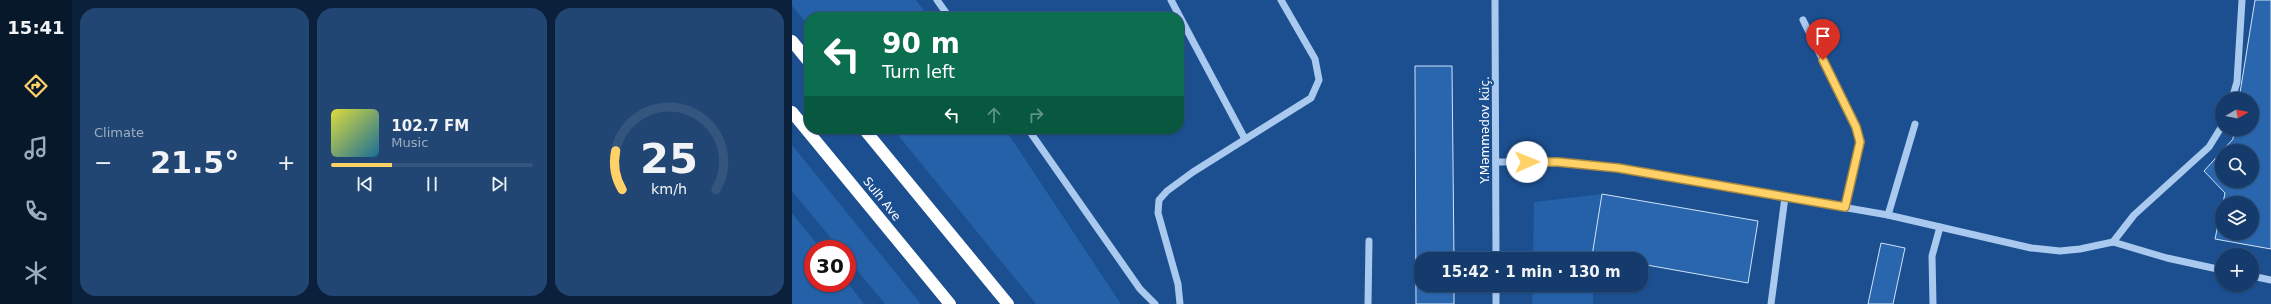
<!DOCTYPE html>
<meta charset="utf-8">
<style>
body{margin:0;font-family:"DejaVu Sans",sans-serif;background:#214673;color:#f1f3f6;height:100vh;display:flex;flex-direction:column;font-size:15px;white-space:nowrap}
*{box-sizing:border-box;margin:0}
p{font-size:13px;color:#9dadc1}
.icon{flex:none;width:22px;height:22px;fill:none;stroke:currentColor;stroke-width:2;stroke-linecap:round;stroke-linejoin:round}
.map{position:relative;flex:1;overflow:hidden}
.details{display:flex;flex-direction:column;gap:8px;padding:8px;background:#0b203b;width:720px}
.details>*{flex:none}
.banner{position:absolute;left:12px;top:12px;width:380px;height:122px;border-radius:16px;box-shadow:0 1px 3px #0004,0 0 0 1px #33557e;background:#0b6e4f;color:#fff;overflow:hidden}
.needle{width:26px;rotate:80deg}
.buttons{position:absolute;left:1423px;top:92px;display:grid;gap:8px}
.buttons a{display:grid;place-items:center;width:44px;height:44px;border-radius:50%;background:#143b6b;box-shadow:0 1px 3px #0004,0 0 0 1px #33557e;font-size:20px}
.speed{position:absolute;left:12px;top:240px;display:flex;gap:8px;font-size:20px;font-weight:700;text-align:center}
.speed>*{display:grid;place-content:center;width:52px;height:52px;border-radius:50%;background:#143b6b;box-shadow:0 1px 3px #0004,0 0 0 1px #33557e;line-height:1}
.speed .limit{border:6px solid #d22;background:#fff;color:#111}
.pin{position:absolute;display:grid;place-items:center;width:34px;height:34px;color:#fff;margin:-41px -17px;border-radius:50% 50% 50% 0;rotate:-45deg;box-shadow:0 0 4px #0007}
.pin .icon{rotate:45deg}
.me{position:absolute;width:44px;margin:-22px;rotate:89deg;stroke-linejoin:round;filter:drop-shadow(0 0 3px #0008)}
.turn{display:flex;align-items:center;gap:14px;height:84px;padding:0 12px;font-size:18px}
.turn .icon{width:52px;height:52px;stroke-width:2.5}
.turn b{display:block;font-size:28px;line-height:34px}
.lanes{display:flex;align-items:center;height:38px;padding:0 12px;background:#0003;justify-content:center;gap:20px;direction:ltr}
.lanes .off{opacity:.35}
.big{font-size:30px;font-weight:600;line-height:1.1}
.details .card{flex:1;display:flex;flex-direction:column;justify-content:center;gap:6px;min-width:0;padding:0 14px;border-radius:16px;background:#214673}
.details .dial{align-items:center;gap:0}
.dial svg{height:104px;overflow:visible;fill:none;stroke:#33557e;stroke-width:7;stroke-linecap:round;text-anchor:middle}
.dial text{fill:#f1f3f6;stroke:none}
.song{display:flex;align-items:center;gap:12px}
.cover{width:48px;height:48px;border-radius:6px;background:linear-gradient(135deg,hsl(60 70% 55%),hsl(200 70% 35%))}
.played{height:4px;border-radius:2px;background:linear-gradient(90deg,#ffd166 30%,#33557e 30%)}
.keys{display:flex;justify-content:space-around;direction:ltr}
.heat{display:flex;justify-content:space-between;align-items:center;font-size:22px;direction:ltr}
.details .tiles{flex:1;display:grid;gap:8px;grid-template-columns:repeat(3,1fr)}
.trip{position:absolute;left:622px;top:252px;width:234px;height:40px;border-radius:16px;background:#143b6b;box-shadow:0 1px 3px #0004,0 0 0 1px #33557e;font-weight:600;line-height:40px;text-align:center}
main{display:flex;flex:1;min-height:0}
.tabs{display:flex;flex-direction:column;width:72px;justify-content:space-around;align-items:center;background:#08182b;color:#9dadc1}
.tabs .icon{width:28px;height:28px}
.tabs .on{color:#ffd166}
.tabs b{font-size:18px;color:#f1f3f6}
.map>svg:first-child{display:block}
</style>
<main>
<nav class="tabs">
<b>15:41</b>
<svg class="icon on" aria-label="directions" viewBox="0 0 24 24"><path d="M12 3l9 9-9 9-9-9zM9 14v-3h6M13 9l2 2-2 2"/></svg>
<svg class="icon" aria-label="music" viewBox="0 0 24 24"><path d="M9 18V5l10-2v13"/><circle cx="6" cy="18" r="3"/><circle cx="16" cy="16" r="3"/></svg>
<svg class="icon" aria-label="phone" viewBox="0 0 24 24"><path d="M5 4h4l2 5-3 2q2 4 5 5l2-3 5 2v4C11 20 4 13 5 4z"/></svg>
<svg class="icon" aria-label="climate" viewBox="0 0 24 24"><path d="M12 3v18M4 7l16 10M4 17L20 7"/></svg>
</nav>
<section class="details">
<div class="tiles">
<div class="card"><p>Climate</p>
<div class="heat"><a>−</a><b class="big">21.5°</b><a>+</a></div>
</div>
<div class="card">
<div class="song"><i class="cover"></i><div><b>102.7 FM</b><p>Music</p></div></div>
<div class="played"></div>
<div class="keys"><svg class="icon" aria-label="previous" viewBox="0 0 24 24"><path d="M18 5L8 12l10 7zM5 5v14"/></svg><svg class="icon" aria-label="pause" viewBox="0 0 24 24"><path d="M8 5v14M16 5v14"/></svg><svg class="icon" aria-label="next" viewBox="0 0 24 24"><path d="M6 5l10 7-10 7zM19 5v14"/></svg></div>
</div>
<div class="card dial"><svg viewBox="0 0 100 80">
<path d="M14 69A42 42 0 1 1 86 69"/>
<path d="M14 69A42 42 0 0 1 9 39" stroke="#ffd166"/>
<text x="50" y="56" font-size="32" font-weight="700">25</text>
<text x="50" y="72" font-size="11">km/h</text>
</svg></div>
</div>
</section>
<div class="map">
<svg width="1479" height="304" viewBox="0 0 1479 304">
<rect width="100%" height="100%" fill="#1b4f8f"/>
<!-- green -->
<g fill="#2461a8">
<path d="M 0,0 L 124,0 L 137,17 L 17,17 L 17,26 L 0,6 Z"/>
<path d="M 101,129 L 213,129 L 329,304 L 244,304 Z"/>
<path d="M 0,145 L 129,304 L 93,304 L 55,258 L 55,249 L 48,249 L 0,191 Z"/>
<path d="M 810,194 L 800,259 L 741,259 L 742,202 Z"/>
<path d="M 0,213 L 29,249 L 21,249 L 21,283 L 55,282 L 72,304 L 0,304 Z"/>
<path d="M 741,285 L 801,285 L 801,304 L 740,304 Z"/>
</g>
<!-- building -->
<g fill="#2a66ad" stroke="#cfe3fa" fill-rule="evenodd">
<path d="M 1463,0 L 1479,0 L 1479,249 L 1423,239 L 1430,206 L 1430,233 L 1460,233 L 1460,203 L 1431,203 L 1433,193 L 1412,171 L 1441,139 L 1442,129 L 1460,129 L 1460,99 L 1447,99 ZM 1430,151 L 1460,151 L 1460,181 L 1430,181 Z"/>
<path d="M 623,66 L 660,66 L 662,259 L 629,259 L 629,285 L 662,285 L 662,304 L 624,304 Z"/>
<path d="M 810,194 L 966,221 L 956,283 L 849,264 L 849,259 L 817,259 L 800,256 Z"/>
<path d="M 1089,243 L 1113,248 L 1101,304 L 1076,304 Z"/>
</g>
<g fill="none" stroke-linecap="round" stroke-linejoin="round">
<!-- minor -->
<g stroke="#a9c9ee" stroke-width="7">
<path d="M 145,0 L 157,17"/>
<path d="M 379,0 L 453,139"/>
<path d="M 703,0 L 704,259"/>
<path d="M 1011,20 L 1064,127 L 1068,142 L 1053,207"/>
<path d="M 1440,99 L 1445,82 L 1450,0"/>
<path d="M 236,129 L 348,289 L 363,304"/>
<path d="M 704,162 L 766,162 L 826,168 L 1096,215 L 1239,248 L 1268,251 L 1288,249 L 1321,242 L 1375,258 L 1430,270"/>
<path d="M 1096,215 L 1123,124"/>
<path d="M 1321,242 L 1342,215 L 1417,147 L 1430,126"/>
<path d="M 1460,276 L 1479,280"/>
<path d="M 704,285 L 704,304"/>
<path d="M 388,304 L 386,284 L 366,213 L 367,200 L 375,191 L 401,172 L 519,98 L 527,80 L 523,59 L 489,0"/>
<path d="M 576,304 L 577,241"/>
<path d="M 979,304 L 993,197"/>
<path d="M 1141,304 L 1140,256 L 1148,227"/>
</g>
<!-- highway -->
<g stroke="#fff" stroke-width="12">
<path d="M 0,41 L 17,62"/>
<path d="M 0,112 L 158,304"/>
<path d="M 72,129 L 216,304"/>
</g>
</g>
<g fill="none" stroke-linecap="round" stroke-linejoin="round">
<defs>
<path id="route" d="M 735,162 L 766,162 L 826,168 L 1053,207 L 1068,142 L 1064,127 L 1031,60"/>
</defs>
<!-- route casing -->
<use href="#route" stroke="#a68842" stroke-width="10"/>
<!-- route -->
<use href="#route" stroke="#ffd166" stroke-width="7"/>
</g>
<g text-anchor="middle" stroke-width="4" stroke-linejoin="round" paint-order="stroke">
<!-- street labels -->
<g font-size="12" fill="#fff" stroke="#1b4f8f">
<text transform="translate(693 130) rotate(-90)" y="4">Y.Məmmədov küç.</text>
<text transform="translate(90 199) rotate(51)" y="4">Sulh Ave</text>
</g>
</g>
</svg>
<div class="buttons">
<a><svg class="needle" viewBox="-14 -14 28 28"><path d="M0-13l5 13h-10z" fill="#e53935"/><path d="M0 13l5-13h-10z" fill="#9dadc1"/></svg></a>
<a><svg class="icon" aria-label="search" viewBox="0 0 24 24"><circle cx="10" cy="10" r="6"/><path d="M15 15l6 6"/></svg></a>
<a><svg class="icon" aria-label="layers" viewBox="0 0 24 24"><path d="M12 4l9 5-9 5-9-5zM3 14l9 5 9-5"/></svg></a>
<a>+</a>
</div>
<div class="speed"><div class="limit">30</div></div>
<div class="pin" style="left:1031px;top:60px;background:#d93025"><svg class="icon" aria-label="arrive" viewBox="0 0 24 24"><path d="M6 21V4h12l-3 4 3 4H6"/></svg></div>
<svg class="me" style="left:735px;top:162px" viewBox="-20 -20 40 40"><circle r="19" fill="#fff"/><path d="M0-13L10 11 0 6-10 11z" fill="#ffd166"/></svg>
<div class="trip">15:42 · 1 min · 130 m</div>
<div class="banner">
<div class="turn"><svg class="icon" aria-label="left" viewBox="0 0 24 24"><path d="M17 20v-9H6M10 6l-5 5 5 5"/></svg><div><b>90 m</b>Turn left</div></div>
<div class="lanes"><svg class="icon" aria-label="left" viewBox="0 0 24 24"><path d="M17 20v-9H6M10 6l-5 5 5 5"/></svg><svg class="icon off" aria-label="ahead" viewBox="0 0 24 24"><path d="M12 20V5M6 11l6-6 6 6"/></svg><svg class="icon off" aria-label="right" viewBox="0 0 24 24"><path d="M7 20v-9h11M14 6l5 5-5 5"/></svg></div>
</div>
</div>
</main>
